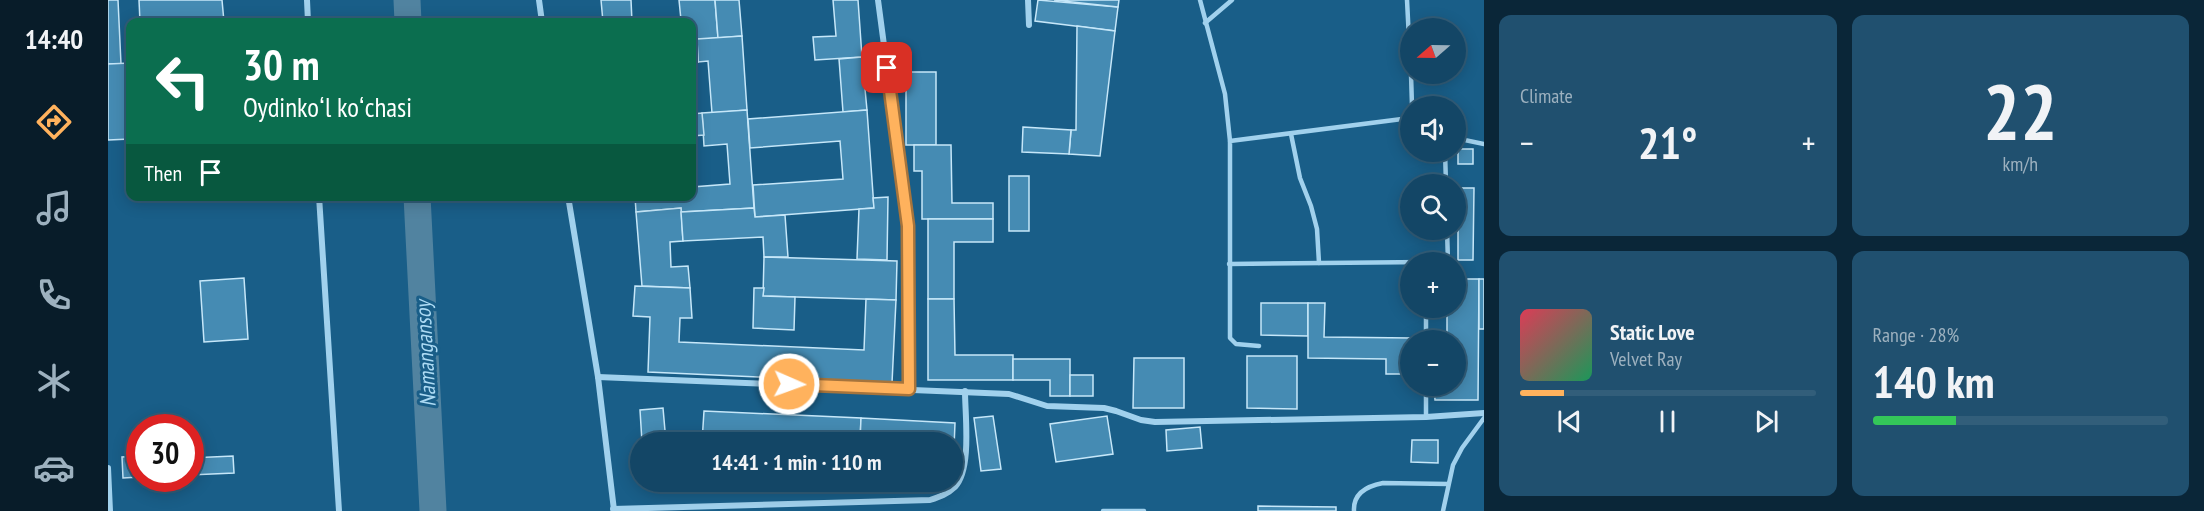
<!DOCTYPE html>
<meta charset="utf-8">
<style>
body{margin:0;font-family:"PT Sans Narrow",sans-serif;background:#20506f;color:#f1f3f6;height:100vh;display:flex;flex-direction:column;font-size:22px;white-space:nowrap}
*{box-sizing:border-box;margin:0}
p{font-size:20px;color:#9db1bf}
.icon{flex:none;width:33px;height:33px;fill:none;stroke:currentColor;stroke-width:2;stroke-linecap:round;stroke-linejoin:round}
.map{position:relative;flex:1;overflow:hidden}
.drawer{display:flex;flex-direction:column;gap:15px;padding:15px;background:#0a2638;width:720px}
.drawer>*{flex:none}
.banner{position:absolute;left:18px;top:18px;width:570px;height:183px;border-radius:12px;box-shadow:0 3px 15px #0003,0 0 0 2px #325e7a;background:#0b6e4f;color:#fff;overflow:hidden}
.needle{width:39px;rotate:250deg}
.buttons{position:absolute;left:1292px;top:18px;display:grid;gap:12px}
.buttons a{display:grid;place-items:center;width:66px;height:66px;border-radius:50%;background:#134666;box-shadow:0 3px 15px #0003,0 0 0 2px #325e7a;font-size:30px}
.speed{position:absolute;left:18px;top:414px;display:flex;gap:12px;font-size:30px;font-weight:700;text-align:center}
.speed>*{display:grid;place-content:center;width:78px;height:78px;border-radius:50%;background:#134666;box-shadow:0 3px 15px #0003,0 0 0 2px #325e7a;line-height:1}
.speed .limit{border:9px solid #d22;background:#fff;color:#111}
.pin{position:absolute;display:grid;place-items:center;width:51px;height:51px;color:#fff;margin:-26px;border-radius:12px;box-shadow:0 3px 9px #0006}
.me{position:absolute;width:66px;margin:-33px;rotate:92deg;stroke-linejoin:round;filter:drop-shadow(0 0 4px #0008)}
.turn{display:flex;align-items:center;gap:21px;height:126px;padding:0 18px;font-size:27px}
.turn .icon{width:78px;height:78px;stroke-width:2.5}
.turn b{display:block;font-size:42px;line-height:51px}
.then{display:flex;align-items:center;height:57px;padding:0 18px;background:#0003;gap:12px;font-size:22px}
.big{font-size:45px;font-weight:800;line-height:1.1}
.drawer .widget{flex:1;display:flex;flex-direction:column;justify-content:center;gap:9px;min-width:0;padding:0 21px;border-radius:12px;background:#20506f}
.drawer .dial{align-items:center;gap:0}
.dial b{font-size:78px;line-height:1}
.song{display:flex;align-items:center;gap:18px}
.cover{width:72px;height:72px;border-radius:9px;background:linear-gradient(135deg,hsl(350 70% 55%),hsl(150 70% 35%))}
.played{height:6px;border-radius:3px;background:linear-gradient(90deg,#ffb25d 15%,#325e7a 15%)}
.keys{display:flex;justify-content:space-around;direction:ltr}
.heat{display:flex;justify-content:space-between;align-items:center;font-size:33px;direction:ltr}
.charge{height:9px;border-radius:4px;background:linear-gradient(90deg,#34c759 28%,#325e7a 0)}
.drawer .tiles{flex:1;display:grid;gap:15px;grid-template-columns:repeat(2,1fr)}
.trip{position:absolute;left:522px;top:432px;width:333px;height:60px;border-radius:30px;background:#134666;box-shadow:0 3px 15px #0003,0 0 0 2px #325e7a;font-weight:800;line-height:60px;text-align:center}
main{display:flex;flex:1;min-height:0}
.tab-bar{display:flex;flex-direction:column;width:108px;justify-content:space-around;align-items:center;background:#081c29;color:#9db1bf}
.tab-bar .icon{width:42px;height:42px}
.tab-bar .on{color:#ffb25d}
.tab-bar b{font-size:27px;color:#f1f3f6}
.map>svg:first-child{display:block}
</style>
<main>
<nav class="tab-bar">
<b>14:40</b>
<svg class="icon on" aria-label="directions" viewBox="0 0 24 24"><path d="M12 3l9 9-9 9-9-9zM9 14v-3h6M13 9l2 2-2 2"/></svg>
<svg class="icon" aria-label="music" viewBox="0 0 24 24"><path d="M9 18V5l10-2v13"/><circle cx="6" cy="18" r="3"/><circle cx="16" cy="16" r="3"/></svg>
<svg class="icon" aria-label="phone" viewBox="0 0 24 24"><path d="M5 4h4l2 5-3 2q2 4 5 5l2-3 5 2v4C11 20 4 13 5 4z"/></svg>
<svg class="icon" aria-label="climate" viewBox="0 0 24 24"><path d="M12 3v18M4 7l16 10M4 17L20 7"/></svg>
<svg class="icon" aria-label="car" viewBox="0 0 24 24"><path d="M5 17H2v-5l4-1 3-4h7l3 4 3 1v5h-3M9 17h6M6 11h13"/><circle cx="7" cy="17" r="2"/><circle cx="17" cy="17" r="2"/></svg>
</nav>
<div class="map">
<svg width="1376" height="511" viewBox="0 0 1376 511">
<rect width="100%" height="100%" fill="#195e88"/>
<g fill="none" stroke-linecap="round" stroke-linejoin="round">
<!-- canal -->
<g stroke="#5183a0" stroke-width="27">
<path d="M 299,0 L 300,22"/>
<path d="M 309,196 L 325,511"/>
</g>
</g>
<!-- building -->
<g fill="#458bb3" stroke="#c6e7f9" stroke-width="1.5">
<path d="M 0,0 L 10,0 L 13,64 L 0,64 Z"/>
<path d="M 31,0 L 114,0 L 116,22 L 32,22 Z"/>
<path d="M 493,0 L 523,0 L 524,22 L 495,22 Z"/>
<path d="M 571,0 L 607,0 L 610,38 L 584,40 L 584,22 L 543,22 L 573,20 Z"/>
<path d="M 607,0 L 631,0 L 634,36 L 610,38 Z"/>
<path d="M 725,0 L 750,0 L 754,57 L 707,60 L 705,37 L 728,36 Z"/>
<path d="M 930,0 L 1010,7 L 1007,31 L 927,21 Z"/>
<path d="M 946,0 L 1011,0 L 1010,7 Z"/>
<path d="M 969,26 L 1007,31 L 992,156 L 961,154 L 963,130 L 968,130 Z"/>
<path d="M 634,36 L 639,110 L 604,113 L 600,61 L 590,62 L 589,39 Z"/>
<path d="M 589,39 L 590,62 L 584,63 L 584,40 Z"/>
<path d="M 754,57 L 759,110 L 735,112 L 731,59 Z"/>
<path d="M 22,63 L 22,139 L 0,140 L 0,64 Z"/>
<rect x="798" y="72" width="30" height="73"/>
<path d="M 639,110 L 646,208 L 573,212 L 573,208 L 528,212 L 527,196 L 584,196 L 584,187 L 622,184 L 619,144 L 596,146 L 594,113 Z"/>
<path d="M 759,110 L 766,208 L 647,217 L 645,185 L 735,179 L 732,141 L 642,148 L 640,119 Z"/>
<path d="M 594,113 L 596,135 L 584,136 L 584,114 Z"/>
<path d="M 915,127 L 963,130 L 961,154 L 914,152 Z"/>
<path d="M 806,145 L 843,145 L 844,203 L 885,203 L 885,219 L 814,219 L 814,171 L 806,171 Z"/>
<rect x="1350" y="149" width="15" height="15"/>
<rect x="901" y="176" width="20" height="55"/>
<path d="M 1347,188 L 1366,188 L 1365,260 L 1350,260 L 1350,229 L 1347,229 Z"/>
<path d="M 780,197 L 779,260 L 749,259 L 751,209 L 766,208 L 765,198 Z"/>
<path d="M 573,208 L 575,241 L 562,242 L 563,267 L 580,266 L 582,288 L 534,286 L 528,212 Z"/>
<path d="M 646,208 L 647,217 L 677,215 L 680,257 L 656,257 L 655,237 L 575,241 L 573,212 Z"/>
<path d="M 820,219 L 885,219 L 885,242 L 846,242 L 846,299 L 820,299 Z"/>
<path d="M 656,257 L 789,261 L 788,300 L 655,296 Z"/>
<path d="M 136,278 L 140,339 L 96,342 L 92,281 Z"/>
<path d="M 1347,279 L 1371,279 L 1370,400 L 1327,400 L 1326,386 L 1347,386 L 1347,340 L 1339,340 L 1339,308 L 1347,308 Z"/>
<rect x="1371" y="279" width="5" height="50"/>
<path d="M 527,286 L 582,288 L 584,318 L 572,318 L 571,342 L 756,350 L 758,299 L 788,300 L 784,383 L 540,372 L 542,317 L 525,316 Z"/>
<path d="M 646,288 L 656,288 L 655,296 L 687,297 L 686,330 L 645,328 Z"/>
<path d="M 820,299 L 846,299 L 847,355 L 905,355 L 905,380 L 820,380 Z"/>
<path d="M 1153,303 L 1200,303 L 1200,336 L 1153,335 Z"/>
<path d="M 1200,303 L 1217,303 L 1216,337 L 1303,338 L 1302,374 L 1278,374 L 1278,359 L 1200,358 Z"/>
<path d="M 1139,356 L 1189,356 L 1189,409 L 1139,408 Z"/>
<path d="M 1026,358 L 1076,358 L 1076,408 L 1025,408 Z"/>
<path d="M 905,359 L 962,359 L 962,396 L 942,396 L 942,380 L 905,380 Z"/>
<rect x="962" y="375" width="23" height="21"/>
<path d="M 555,408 L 558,442 L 534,442 L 532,410 Z"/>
<path d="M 596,411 L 753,418 L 752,442 L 594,442 Z"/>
<path d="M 885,416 L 893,469 L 873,471 L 866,418 Z"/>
<path d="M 999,416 L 1005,454 L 948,462 L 942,424 Z"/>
<path d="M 753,418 L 847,423 L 845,473 L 844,442 L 752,442 Z"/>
<path d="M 1092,427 L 1094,448 L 1059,451 L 1058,430 Z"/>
<path d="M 1304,440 L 1330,440 L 1330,463 L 1303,462 Z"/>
<path d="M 32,456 L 32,477 L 15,478 L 14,457 Z"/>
<path d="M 125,456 L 126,473 L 82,475 L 82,458 Z"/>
<path d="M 1150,506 L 1228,507 L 1228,511 L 1150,511 Z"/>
</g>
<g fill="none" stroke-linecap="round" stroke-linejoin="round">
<!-- service -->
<g stroke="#a1d1ed" stroke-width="4.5">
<path d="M 1092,0 L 1117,94 L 1122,141"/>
<path d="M 1299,0 L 1302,59"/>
<path d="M 1097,23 L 1124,0"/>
<path d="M 1303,74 L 1304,106"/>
<path d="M 1183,134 L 1192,178 L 1203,206 L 1209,229 L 1211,263"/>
<path d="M 1347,138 L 1376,144"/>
<path d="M 1337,152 L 1338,184"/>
<path d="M 1318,262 L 1340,262 L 1339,230"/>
<path d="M 1121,264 L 1318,262"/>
<path d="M 1318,340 L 1318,308"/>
<path d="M 1151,346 L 1128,344 L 1122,338 L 1122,141 L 1302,118"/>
<path d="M 1318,417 L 1318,386"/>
<path d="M 995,511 L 1036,511"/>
<path d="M 1246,511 C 1245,493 1259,486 1275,483 L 1340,484"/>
<path d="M 1335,511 L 1345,465 L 1354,448 L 1376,418"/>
</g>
<!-- minor -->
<g stroke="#a1d1ed" stroke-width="6">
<path d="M 199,0 L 200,22"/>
<path d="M 431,0 L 434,22"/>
<path d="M 770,0 L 800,226 L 801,389"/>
<path d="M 920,0 L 921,25"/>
<path d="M 211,196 L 231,511"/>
<path d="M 460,196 L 490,377 L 506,510"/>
<path d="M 490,377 L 901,394 L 939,406 L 996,408 L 1008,411 L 1033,420 L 1047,422 L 1318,417 L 1376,413"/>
<path d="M 0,468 L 2,511"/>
<path d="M 505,509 L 822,500 C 831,497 840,494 847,487 C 864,469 857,415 857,391"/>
</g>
</g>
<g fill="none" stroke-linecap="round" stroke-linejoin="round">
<defs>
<path id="route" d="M 681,384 L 801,389 L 800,226 L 779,68"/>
</defs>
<!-- route casing -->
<use href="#route" stroke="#a6743c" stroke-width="15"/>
<!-- route -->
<use href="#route" stroke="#ffb25d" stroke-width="10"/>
</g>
<g text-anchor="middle" stroke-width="6" stroke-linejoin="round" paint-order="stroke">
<!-- water labels -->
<g font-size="22" font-style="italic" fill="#addbf4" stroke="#195e88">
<text transform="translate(317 354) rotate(-93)" y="8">Namangansoy</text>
</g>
</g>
</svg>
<div class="buttons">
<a><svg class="needle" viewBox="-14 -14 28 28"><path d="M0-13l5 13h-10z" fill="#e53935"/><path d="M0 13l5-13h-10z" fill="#9db1bf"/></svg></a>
<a><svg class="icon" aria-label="sound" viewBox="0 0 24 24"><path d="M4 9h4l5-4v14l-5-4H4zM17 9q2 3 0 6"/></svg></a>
<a><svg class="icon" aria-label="search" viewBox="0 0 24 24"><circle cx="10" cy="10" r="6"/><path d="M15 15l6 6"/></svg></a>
<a>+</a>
<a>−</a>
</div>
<div class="speed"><div class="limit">30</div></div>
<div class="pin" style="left:779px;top:68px;background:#d93025"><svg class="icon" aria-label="arrive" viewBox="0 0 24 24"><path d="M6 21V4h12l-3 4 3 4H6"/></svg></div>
<svg class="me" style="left:681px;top:384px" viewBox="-20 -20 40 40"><circle r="17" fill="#ffb25d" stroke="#fff" stroke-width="3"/><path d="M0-11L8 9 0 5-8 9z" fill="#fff"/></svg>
<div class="trip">14:41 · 1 min · 110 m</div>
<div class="banner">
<div class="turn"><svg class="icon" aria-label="left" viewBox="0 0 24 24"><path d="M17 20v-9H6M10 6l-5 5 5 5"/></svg><div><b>30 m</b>Oydinkoʻl koʻchasi</div></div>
<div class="then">Then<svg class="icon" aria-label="arrive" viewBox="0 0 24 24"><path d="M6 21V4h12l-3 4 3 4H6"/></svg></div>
</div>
</div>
<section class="drawer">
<div class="tiles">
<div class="widget"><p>Climate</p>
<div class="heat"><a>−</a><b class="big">21°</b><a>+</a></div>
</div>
<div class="widget dial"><b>22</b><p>km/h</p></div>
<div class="widget">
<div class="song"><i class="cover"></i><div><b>Static Love</b><p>Velvet Ray</p></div></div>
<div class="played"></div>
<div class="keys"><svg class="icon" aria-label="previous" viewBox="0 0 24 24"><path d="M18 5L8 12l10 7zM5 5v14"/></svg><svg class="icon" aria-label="pause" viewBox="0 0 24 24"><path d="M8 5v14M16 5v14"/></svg><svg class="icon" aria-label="next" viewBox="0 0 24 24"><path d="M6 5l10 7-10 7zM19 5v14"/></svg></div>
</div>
<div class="widget"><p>Range · 28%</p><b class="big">140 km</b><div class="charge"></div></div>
</div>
</section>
</main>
